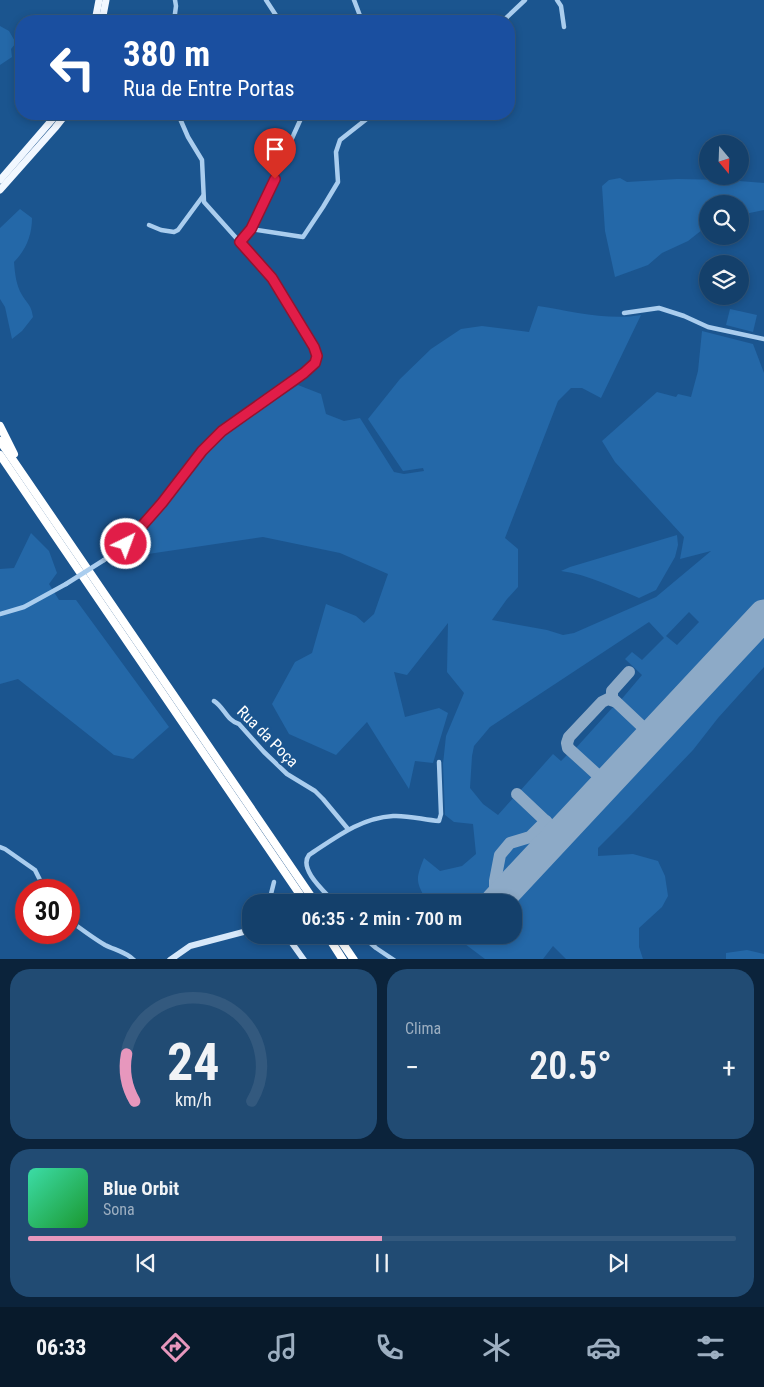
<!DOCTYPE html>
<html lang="pt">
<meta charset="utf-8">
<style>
body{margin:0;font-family:"Roboto Condensed",sans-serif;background:#214b73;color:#f1f3f6;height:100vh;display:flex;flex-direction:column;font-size:19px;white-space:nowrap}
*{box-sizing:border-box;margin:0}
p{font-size:16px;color:#9dafc1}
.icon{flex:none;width:28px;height:28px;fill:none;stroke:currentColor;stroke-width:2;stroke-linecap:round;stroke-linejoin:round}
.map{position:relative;height:959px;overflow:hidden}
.side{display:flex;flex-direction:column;gap:10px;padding:10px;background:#0b233b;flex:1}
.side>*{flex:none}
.guide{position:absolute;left:15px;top:15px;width:500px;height:105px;border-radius:20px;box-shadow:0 2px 8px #0003,0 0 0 1px #33597e;background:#1a4fa0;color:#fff;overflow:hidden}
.needle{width:32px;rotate:161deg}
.controls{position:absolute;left:699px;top:135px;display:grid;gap:10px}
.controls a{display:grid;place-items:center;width:50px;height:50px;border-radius:50%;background:#14406b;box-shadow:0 2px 8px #0003,0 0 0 1px #33597e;font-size:25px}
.speed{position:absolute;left:15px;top:879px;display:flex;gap:10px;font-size:25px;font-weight:700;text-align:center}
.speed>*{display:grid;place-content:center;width:65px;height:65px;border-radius:50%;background:#14406b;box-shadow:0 2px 8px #0003,0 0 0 1px #33597e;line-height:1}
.speed .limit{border:8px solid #d22;background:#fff;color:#111}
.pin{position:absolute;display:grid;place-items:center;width:42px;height:42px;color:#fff;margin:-51px -21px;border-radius:50% 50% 50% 0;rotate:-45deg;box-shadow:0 0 5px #0007}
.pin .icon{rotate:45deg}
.me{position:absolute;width:55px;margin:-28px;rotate:42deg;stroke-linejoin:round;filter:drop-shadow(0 0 4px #0008)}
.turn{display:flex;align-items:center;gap:18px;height:105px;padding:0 25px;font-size:22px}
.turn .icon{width:65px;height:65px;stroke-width:2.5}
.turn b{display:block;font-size:35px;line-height:42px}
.big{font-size:38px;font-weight:600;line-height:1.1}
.side .card{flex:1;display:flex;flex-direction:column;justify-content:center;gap:8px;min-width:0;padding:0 18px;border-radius:20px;background:#214b73}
.side .dial{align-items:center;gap:0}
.dial svg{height:130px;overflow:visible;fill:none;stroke:#33597e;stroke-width:7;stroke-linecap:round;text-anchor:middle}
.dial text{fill:#f1f3f6;stroke:none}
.song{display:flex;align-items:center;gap:15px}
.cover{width:60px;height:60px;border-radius:8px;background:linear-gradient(135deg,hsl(160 70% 55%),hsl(130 70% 35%))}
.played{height:5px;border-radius:2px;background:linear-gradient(90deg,#e797bd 50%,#33597e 50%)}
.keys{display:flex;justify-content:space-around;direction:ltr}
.heat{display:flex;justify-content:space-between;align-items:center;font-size:28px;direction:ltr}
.side .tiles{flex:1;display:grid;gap:10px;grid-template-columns:1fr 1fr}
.card:last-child{grid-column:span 2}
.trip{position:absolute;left:242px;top:894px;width:280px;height:50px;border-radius:20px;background:#14406b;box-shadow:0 2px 8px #0003,0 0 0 1px #33597e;font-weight:600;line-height:50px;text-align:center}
.tab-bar{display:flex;height:80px;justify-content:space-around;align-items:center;background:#081a2b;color:#9dafc1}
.tab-bar .icon{width:35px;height:35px}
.tab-bar .current{color:#e797bd}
.tab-bar b{font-size:22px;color:#f1f3f6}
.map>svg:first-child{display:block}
</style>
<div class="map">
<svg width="764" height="960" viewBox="0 0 764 960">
<rect width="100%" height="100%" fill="#1b558f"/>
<!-- green -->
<g fill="#2468a8" fill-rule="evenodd">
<path d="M 0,26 L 9,31 L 16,43 L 11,49 L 12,57 L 0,65 Z"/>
<path d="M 620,178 L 627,182 L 677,179 L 727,180 L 764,183 L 764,210 L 740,215 L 740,204 L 708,204 L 707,226 L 688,241 L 662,253 L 648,265 L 615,277 L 605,231 L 602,186 L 609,180 Z"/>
<path d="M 20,209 L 32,218 C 32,235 26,250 14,262 C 15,274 16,285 22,295 C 28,305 31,304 33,317 L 22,331 L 12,339 L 5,307 L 0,299 L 0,228 Z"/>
<path d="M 538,306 C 571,311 608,321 641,315 L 601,398 L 582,388 L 571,388 L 558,401 L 505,538 L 518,549 L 518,587 L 507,599 L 492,620 L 547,630 L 563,635 L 574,633 L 656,597 L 711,551 L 680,559 L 684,537 L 615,462 L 602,441 L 657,392 L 676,397 L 678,394 L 691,397 L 698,371 L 702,331 L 753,344 L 764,373 L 764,603 L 650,725 L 645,725 L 620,701 L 642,675 L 625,659 L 632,652 L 642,660 L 664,638 L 649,622 L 490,727 L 474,746 L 472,756 L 470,788 L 483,804 L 498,815 L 515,796 L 540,822 L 529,834 L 508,840 L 497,854 L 490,890 L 486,902 L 427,902 C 416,881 415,881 424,858 L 440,871 L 462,866 L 476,854 L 473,824 L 454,822 L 445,815 L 443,764 L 446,736 L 464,693 L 447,672 L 448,623 L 407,675 L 394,672 L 405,717 L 439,708 L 448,713 L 433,763 L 415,761 L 409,789 L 367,722 L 336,755 L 289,734 L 272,704 L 295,662 L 312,653 L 326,604 L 356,616 L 364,623 L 374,614 L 388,574 L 340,553 L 263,537 L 148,554 L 146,536 L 141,533 L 193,472 L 221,436 L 298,385 L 321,394 L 326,414 L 344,421 L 360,418 L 394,472 L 404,474 L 424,471 L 423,468 L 403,471 L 368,419 L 400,379 L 431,349 L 461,329 L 482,326 L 529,332 ZM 689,612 L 699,622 L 677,645 L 666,636 Z"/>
<path d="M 730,309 L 757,315 L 753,332 L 726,325 Z"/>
<path d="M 31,533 L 49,551 L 57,573 L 49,584 L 59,600 L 76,600 L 169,727 L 133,759 L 114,755 L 18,679 L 0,684 L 0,569 L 14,568 Z"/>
<path d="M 677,535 L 678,545 L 675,557 L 656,590 L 639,598 C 613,587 589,575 561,571 L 570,567 Z"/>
<path d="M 764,626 L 764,667 L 718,718 L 693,750 L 629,817 L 598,848 L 598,856 L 633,854 L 658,861 L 665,876 L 668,896 L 662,907 L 639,928 L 639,947 L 643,959 L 566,959 L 553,946 L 543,959 L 485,959 L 453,935 L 514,935 L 514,902 L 507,902 Z"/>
<path d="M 613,707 L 616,707 L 641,730 L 642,734 L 605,774 L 603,774 L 575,749 Z"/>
<path d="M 553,754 L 561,761 L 567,755 L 571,755 L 597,780 L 596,783 L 559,822 L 552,822 L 519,792 Z"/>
<path d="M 544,827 L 547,827 L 550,829 L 550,833 L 507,879 L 502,880 L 499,879 L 498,875 L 501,859 L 512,845 L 532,839 Z"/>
<path d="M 747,950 L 764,954 L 764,959 L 726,959 L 726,953 Z"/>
</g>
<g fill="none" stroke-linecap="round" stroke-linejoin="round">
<!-- taxiway -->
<g stroke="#8daac7" stroke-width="12">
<path d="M 629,672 L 612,691 L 612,698 L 647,731 L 652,733 L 656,731"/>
<path d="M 611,779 L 605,781 L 602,779 L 568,748 L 567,743 L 569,737 L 602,702 L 608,699 L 614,701"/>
<path d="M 517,794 L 554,829 L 559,831 L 565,828"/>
<path d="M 495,902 L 495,881 L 500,855 L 510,843 L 530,837 L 546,821"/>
</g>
<!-- runway -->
<path stroke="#8daac7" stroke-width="31" d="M 496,902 L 764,615"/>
<!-- street -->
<g stroke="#aacdee" stroke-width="4.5">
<path d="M 266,0 L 279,20 L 281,21"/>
<path d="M 354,0 L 362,21"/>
<path d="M 557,0 L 561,6 L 564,27"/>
<path d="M 174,21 L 176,6 L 175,0"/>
<path d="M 503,21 L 525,0"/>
<path d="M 149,225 L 161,230 L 174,232 L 178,230 L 203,196"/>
<path d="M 251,229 L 303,237 L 323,207 L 338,182 L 336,152 L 340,140 L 373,114"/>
<path d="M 240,242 L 251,229 L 303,114"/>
<path d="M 624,313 L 659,308 L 684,316 L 708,327 L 764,339"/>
<path d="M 104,560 C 154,528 178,470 222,431 L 304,373 L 315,363 L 317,355 L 314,347 L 272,278 L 204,202 L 202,160 L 188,137 L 178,114"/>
<path d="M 0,614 L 24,607 L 66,584"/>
<path d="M 214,701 C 224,707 227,721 239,724 L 264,752 L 287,774 L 315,791 L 323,799 L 348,829"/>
<path d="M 0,847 L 5,849 L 35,870 L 45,890"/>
<path d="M 269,902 L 274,882"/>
<path d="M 334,902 C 325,892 298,869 309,855 C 335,838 360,818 393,816 C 408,815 424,820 439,821 L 441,814 L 439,762"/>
<path d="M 69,920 C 81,929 93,938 105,945 C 115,950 126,952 134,960"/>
<path d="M 361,935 L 376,948 L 394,960"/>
</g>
<!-- secondary -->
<g stroke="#d7e8fa" stroke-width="6">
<path d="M 284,935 L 289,939 L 304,960"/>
<path d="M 170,960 L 190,946 L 251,930"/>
</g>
<!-- primary -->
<g stroke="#f1f7ff" stroke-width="7">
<path d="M 95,21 L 99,0"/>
<path d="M 102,21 L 106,0"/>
<path d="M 0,180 L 57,114"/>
<path d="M 0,190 L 55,128 L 66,114"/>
</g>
<!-- highway -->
<g stroke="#fff" stroke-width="8">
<path d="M 0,426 L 14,454"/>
<path d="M 0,441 L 315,902"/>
<path d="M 0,455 L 305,902"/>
<path d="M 327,935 L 343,960"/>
<path d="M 337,935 L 354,960"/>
</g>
<!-- street-bridge -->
<path stroke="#aacdee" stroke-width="4.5" d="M 66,584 L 104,560"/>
</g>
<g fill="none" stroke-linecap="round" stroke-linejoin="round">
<defs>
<path id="route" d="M 126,544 L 162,503 L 202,451 L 222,431 L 304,373 L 315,363 L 317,356 L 314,347 L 272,278 L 240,242 L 251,229 L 275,179"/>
</defs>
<!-- route casing -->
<use href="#route" stroke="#92132f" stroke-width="12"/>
<!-- route -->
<use href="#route" stroke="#e11d48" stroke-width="9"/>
</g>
<g text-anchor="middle" stroke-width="5" stroke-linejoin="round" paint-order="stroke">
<!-- street labels -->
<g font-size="16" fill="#fff" stroke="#1b558f">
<text transform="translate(268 736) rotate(45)" y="6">Rua da Poça</text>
</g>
</g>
</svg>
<div class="controls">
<a><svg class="needle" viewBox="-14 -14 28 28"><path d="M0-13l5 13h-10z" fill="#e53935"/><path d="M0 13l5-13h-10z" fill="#9dafc1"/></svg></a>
<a><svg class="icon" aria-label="search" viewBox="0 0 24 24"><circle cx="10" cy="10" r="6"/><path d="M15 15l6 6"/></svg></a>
<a><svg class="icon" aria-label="layers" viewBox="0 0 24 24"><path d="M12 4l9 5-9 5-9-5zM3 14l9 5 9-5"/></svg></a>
</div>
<div class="speed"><div class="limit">30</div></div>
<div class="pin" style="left:275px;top:179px;background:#d93025"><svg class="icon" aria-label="arrive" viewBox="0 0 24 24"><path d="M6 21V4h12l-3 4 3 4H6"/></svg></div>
<svg class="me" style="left:126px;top:544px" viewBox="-20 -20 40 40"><circle r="17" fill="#e11d48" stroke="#fff" stroke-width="3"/><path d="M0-11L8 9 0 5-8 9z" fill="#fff"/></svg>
<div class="trip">06:35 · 2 min · 700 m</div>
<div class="guide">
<div class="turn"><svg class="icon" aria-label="left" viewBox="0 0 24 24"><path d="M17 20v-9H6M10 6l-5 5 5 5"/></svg><div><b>380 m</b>Rua de Entre Portas</div></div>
</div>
</div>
<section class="side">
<div class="tiles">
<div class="card dial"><svg viewBox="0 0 100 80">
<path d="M14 69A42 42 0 1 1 86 69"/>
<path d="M14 69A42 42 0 0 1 9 40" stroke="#e797bd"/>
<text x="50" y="56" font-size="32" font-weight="700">24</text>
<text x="50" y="72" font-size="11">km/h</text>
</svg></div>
<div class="card"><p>Clima</p>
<div class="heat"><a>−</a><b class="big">20.5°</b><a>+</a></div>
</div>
<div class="card">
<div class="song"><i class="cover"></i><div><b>Blue Orbit</b><p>Sona</p></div></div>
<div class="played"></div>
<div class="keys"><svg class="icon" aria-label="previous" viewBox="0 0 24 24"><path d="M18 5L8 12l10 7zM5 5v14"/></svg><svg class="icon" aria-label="pause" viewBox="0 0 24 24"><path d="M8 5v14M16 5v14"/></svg><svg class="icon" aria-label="next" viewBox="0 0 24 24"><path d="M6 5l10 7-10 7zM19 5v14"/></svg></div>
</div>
</div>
</section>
<nav class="tab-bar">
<b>06:33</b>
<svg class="icon current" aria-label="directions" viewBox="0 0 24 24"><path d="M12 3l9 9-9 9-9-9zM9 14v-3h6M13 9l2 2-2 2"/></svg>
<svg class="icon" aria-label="music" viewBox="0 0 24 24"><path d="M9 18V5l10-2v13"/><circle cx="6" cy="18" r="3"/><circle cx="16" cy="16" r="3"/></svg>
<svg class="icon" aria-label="phone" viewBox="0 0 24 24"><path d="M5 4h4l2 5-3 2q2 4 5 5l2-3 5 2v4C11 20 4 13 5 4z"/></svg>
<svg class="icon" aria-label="climate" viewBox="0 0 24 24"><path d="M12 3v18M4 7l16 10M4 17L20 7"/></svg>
<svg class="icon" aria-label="car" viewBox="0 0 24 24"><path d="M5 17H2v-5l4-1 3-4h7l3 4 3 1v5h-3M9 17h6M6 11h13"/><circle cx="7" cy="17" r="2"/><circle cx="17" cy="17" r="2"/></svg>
<svg class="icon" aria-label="filters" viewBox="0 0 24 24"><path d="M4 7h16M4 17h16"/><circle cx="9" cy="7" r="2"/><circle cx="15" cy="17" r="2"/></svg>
</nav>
